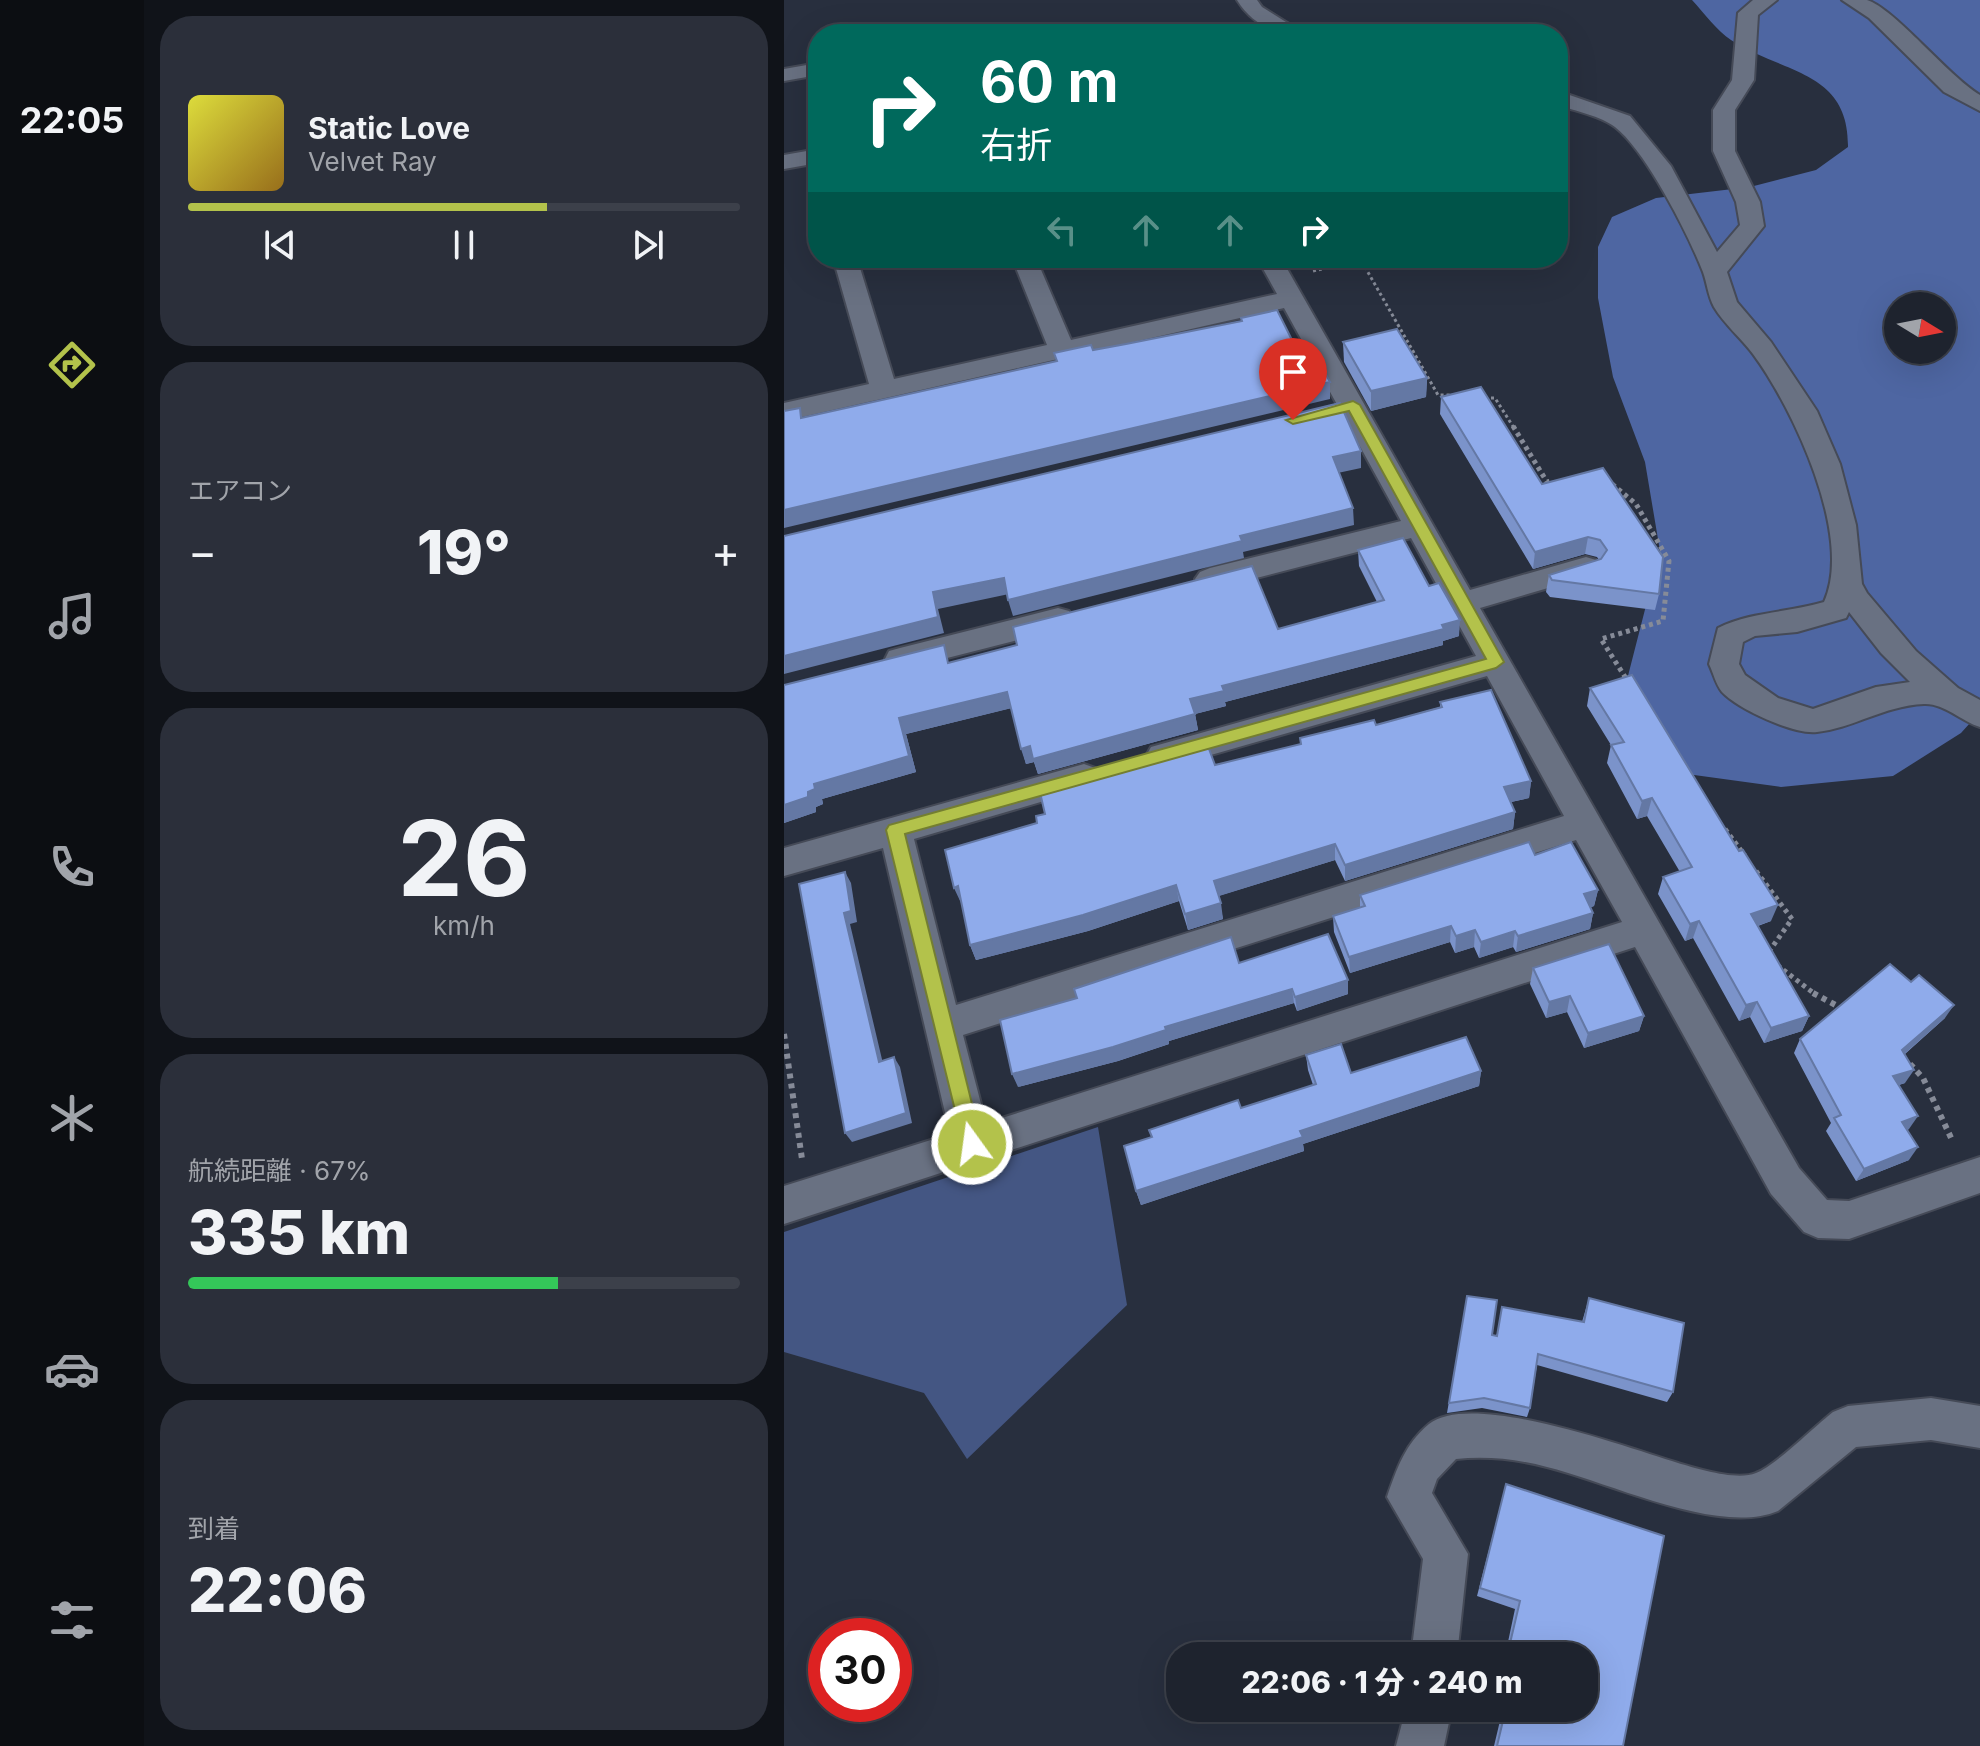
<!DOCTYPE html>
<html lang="ja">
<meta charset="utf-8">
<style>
body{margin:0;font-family:Inter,"Noto Sans JP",sans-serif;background:#2b2f3a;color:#f1f3f6;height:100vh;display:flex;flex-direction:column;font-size:30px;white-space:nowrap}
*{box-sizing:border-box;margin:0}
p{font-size:26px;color:#a1a4aa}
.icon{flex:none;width:44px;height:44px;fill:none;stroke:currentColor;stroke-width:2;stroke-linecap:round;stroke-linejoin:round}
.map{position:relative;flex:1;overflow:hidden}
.drawer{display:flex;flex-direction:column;gap:16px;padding:16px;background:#101319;width:640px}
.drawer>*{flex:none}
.guide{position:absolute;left:24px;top:24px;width:760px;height:244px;border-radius:32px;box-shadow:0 8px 32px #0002,0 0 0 2px #3c404a;background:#00695c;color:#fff;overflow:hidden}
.needle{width:52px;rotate:100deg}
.buttons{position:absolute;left:1100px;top:292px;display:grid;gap:16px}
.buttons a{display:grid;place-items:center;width:72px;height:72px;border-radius:50%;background:#1e232e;box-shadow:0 8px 32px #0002,0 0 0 2px #3c404a;font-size:40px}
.speed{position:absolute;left:24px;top:1618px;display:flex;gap:16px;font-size:40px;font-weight:700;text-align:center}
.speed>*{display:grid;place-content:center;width:104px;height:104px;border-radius:50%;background:#1e232e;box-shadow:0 8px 32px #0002,0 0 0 2px #3c404a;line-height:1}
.speed .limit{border:12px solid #d22;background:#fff;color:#111}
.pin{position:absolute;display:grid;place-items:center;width:68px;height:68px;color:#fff;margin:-82px -34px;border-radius:50% 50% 50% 0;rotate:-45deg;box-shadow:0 0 8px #0007}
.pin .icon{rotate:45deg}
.me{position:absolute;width:88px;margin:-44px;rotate:346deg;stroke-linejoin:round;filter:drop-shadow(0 0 6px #0008)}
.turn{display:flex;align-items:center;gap:28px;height:168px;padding:0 40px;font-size:36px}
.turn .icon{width:104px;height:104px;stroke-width:2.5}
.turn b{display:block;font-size:56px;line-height:68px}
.lanes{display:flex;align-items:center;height:76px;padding:0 40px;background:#0003;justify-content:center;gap:40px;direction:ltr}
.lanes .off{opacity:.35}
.big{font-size:60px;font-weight:800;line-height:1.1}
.drawer .card{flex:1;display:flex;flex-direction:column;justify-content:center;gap:12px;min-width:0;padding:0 28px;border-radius:32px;background:#2b2f3a}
.drawer .dial{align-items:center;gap:0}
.dial b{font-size:104px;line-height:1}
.song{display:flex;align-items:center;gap:24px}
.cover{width:96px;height:96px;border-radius:12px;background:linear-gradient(135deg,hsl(60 70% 55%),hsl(40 70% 35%))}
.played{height:8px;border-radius:4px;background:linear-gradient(90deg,#b3c24b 65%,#3c404a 65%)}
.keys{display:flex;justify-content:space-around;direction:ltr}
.heat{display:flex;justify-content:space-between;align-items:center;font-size:44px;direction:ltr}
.charge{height:12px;border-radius:6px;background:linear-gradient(90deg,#34c759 67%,#3c404a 0)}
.trip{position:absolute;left:382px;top:1642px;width:432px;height:80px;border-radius:32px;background:#1e232e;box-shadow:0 8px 32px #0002,0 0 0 2px #3c404a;font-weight:800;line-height:80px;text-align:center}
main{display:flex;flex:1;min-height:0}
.menu{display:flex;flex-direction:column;width:144px;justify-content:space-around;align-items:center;background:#0c0e12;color:#a1a4aa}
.menu .icon{width:56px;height:56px}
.menu .active{color:#b3c24b}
.menu b{font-size:36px;color:#f1f3f6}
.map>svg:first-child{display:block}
</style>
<main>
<nav class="menu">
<b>22:05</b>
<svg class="icon active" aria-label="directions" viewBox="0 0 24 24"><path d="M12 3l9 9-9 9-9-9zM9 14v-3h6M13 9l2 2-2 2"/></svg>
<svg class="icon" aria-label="music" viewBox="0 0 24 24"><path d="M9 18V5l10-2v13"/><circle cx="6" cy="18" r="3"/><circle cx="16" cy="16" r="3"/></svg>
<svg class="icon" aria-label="phone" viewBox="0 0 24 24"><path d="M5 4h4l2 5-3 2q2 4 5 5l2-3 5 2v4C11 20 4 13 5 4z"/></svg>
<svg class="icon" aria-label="climate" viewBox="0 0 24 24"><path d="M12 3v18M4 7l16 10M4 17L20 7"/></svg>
<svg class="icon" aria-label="car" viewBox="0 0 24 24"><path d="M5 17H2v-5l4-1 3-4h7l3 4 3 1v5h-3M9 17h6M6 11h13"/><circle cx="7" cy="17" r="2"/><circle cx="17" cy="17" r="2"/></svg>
<svg class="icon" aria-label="filters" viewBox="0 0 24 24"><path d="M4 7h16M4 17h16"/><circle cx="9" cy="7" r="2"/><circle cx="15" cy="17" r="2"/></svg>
</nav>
<section class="drawer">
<div class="card">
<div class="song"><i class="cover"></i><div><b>Static Love</b><p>Velvet Ray</p></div></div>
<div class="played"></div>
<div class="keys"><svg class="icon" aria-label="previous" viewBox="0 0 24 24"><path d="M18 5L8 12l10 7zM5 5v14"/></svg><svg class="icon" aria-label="pause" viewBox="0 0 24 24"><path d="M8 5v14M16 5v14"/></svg><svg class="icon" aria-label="next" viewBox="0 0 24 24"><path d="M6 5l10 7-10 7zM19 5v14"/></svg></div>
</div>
<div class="card"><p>エアコン</p>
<div class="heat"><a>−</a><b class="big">19°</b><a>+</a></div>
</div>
<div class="card dial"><b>26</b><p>km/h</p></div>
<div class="card"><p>航続距離 · 67%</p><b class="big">335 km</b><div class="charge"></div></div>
<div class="card"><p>到着</p><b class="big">22:06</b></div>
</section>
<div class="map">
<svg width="1196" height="1746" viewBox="0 0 1196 1746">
<rect width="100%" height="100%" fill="#282f3e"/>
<!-- green -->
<path fill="#445683" d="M 314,1127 L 343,1305 L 183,1459 L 140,1393 L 0,1352 L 0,1232 Z"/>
<!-- forest -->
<path fill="#4e66a2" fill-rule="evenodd" d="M 908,0 L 1196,0 L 1196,712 L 1177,733 L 1109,776 L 997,787 L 881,771 L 836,707 L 876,551 L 861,462 L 829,377 L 814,298 L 814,247 L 828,217 L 872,198 L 966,187 L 1032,170 L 1064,147 C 1065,70 999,74 947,40 C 933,31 920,13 908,0 ZM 1114,306 L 1158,306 L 1158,350 L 1114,350 Z"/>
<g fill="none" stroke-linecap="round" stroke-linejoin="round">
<defs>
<g id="minor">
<path d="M 453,0 L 473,0 L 478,7 L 521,34 C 492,34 469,26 453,0 Z"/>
<path d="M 969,0 L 993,0 L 974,15 L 970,80 L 951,110 L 951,151 L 976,202 L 980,226 L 943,272 L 953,302 L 987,342 L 1033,411 L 1056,464 L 1072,525 L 1078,584 L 1083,593 L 1132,651 L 1174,688 L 1196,700 L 1196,727 C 1177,721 1160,703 1140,704 C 1099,706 1070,728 1033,732 C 1010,735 954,709 938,692 C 932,685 929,672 925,664 L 934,628 C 968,611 1004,613 1040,602 C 1070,537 1009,408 969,354 C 957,338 940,324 930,307 C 924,296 923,283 919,272 C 904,234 862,151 831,127 C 817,116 791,111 774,105 L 774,91 L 846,116 L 887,166 L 933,252 L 956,225 L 952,202 L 929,151 L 929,110 L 948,80 L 954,13 ZM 1065,612 L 1097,653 L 1126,682 L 1092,687 L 1029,709 L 994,698 L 961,675 L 955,664 L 959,642 L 971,636 L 1013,632 L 1062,618 Z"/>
<path d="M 1058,0 C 1065,0 1076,0 1083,0 C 1111,9 1163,75 1196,95 L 1196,111 L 1160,92 L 1085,18 Z"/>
<path d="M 231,28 L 243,30 L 246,34 L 221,34 Z"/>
<path d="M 34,63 L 34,75 L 0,81 L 0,69 Z"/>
<path d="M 34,149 L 34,163 L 0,169 L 0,155 Z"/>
<path d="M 49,258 L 73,258 L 110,379 L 263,345 L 228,258 L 252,258 L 287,340 L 493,294 L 473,258 L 497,258 L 686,590 L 802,557 L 812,560 L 817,567 L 812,574 L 696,608 L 1015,1168 L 1043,1200 L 1065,1201 L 1196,1157 L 1196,1193 L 1065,1239 L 1034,1238 L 1020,1232 L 987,1194 L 851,947 L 0,1224 L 0,1186 L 166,1134 L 99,848 L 0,876 L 0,848 L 300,764 L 311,768 L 316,777 L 311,786 L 130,839 L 172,1005 L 780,816 L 703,676 L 378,769 L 367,765 L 362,756 L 367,747 L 692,656 L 627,538 L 426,590 L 416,586 L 411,579 L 416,572 L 426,568 L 617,521 L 500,308 L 0,421 L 0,403 L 85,384 ZM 792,840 L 838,922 L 202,1123 L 179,1035 Z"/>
<path d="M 274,608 L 285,611 L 289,619 L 285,627 L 116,670 L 105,667 L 101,659 L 105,651 L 116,648 Z"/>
<path d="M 1147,1398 L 1196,1406 L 1196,1448 L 1147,1440 L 1072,1447 L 994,1511 C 935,1536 825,1482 763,1467 C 733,1459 703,1456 672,1459 L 653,1479 L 648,1493 L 684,1554 L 673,1656 L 627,1656 L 639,1559 L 603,1497 C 613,1468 621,1444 645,1424 C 688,1390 844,1448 894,1463 C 914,1469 953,1481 972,1473 C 991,1466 1031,1426 1049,1412 L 1064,1406 Z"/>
<path d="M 622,1708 L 668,1708 L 660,1746 L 612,1746 Z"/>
</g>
</defs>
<!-- minor casing -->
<use href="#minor" stroke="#454a57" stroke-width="4"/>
<!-- path-far2 -->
<g stroke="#868b98" stroke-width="3" stroke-dasharray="3 3" stroke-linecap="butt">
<path d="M 529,271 L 570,262 L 581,267 L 654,395 L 667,395"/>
<path d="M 701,398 L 711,398 L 730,428"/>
</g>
<!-- path-far1 -->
<g stroke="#868b98" stroke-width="5" stroke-dasharray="4 4" stroke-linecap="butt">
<path d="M 729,426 L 763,482 L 768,481"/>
<path d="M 828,484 L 852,504 L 885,561 L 879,621 L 817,639 L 843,680"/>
<path d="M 941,829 L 961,856"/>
<path d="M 972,871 L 1008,919 L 984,953"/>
<path d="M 993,965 L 1032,995"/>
</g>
<!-- path -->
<g stroke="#868b98" stroke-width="6" stroke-dasharray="5 5" stroke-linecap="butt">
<path d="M 1029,993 L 1061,1010"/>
<path d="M 0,1034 L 18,1159"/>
<path d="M 1126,1064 L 1139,1078 L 1169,1142"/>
</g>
<!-- minor -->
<use href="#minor" fill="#697182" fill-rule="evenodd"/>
</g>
<!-- wall -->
<g fill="#7b93ca">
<path d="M 559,342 L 643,378 L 642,397 L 587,411 L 560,362 Z"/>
<path d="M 657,397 L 758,484 L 875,594 L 871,610 L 766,597 L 762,592 L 765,575 L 815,560 L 813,557 L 801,554 L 749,569 L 656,414 Z"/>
<path d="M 574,550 L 645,586 L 675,636 L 659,641 L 659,645 L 441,702 L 442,706 L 411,714 L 414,730 L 254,774 L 250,762 L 242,764 L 227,708 L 122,734 L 132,772 L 38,799 L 39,804 L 32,807 L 32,812 L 0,823 L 0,685 L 166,662 L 494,629 L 593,602 L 575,566 Z"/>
<path d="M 806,688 L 987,921 L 974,926 L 1025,1016 L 1018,1031 L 980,1043 L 966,1017 L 955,1021 L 909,938 L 901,941 L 874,894 L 879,877 L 896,872 L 863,816 L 853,819 L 823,763 L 827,745 L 803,706 Z"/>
<path d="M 656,702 L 747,781 L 745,798 L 727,802 L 731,812 L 729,829 L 561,881 L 551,860 L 434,896 L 439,919 L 404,930 L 395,901 L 304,931 L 192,960 L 186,945 L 253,823 L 431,765 L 516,744 L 516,738 L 592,725 L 656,707 Z"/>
<path d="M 751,855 L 814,890 L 810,906 L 807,907 L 809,913 L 806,929 L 732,952 L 729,947 L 695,958 L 690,947 L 671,953 L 666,942 L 566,973 L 550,932 L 549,916 L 576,908 L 576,895 Z"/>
<path d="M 455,963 L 564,994 L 513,1011 L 510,1003 L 385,1041 L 385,1044 L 334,1061 L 234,1087 Z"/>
<path d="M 749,968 L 860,1016 L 855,1031 L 800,1048 L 783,1012 L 762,1018 L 746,984 Z"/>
<path d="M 1161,1018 L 1121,1054 L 1121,1083 L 1115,1085 L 1125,1129 L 1123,1130 L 1125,1160 L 1072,1181 L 1042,1131 L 1047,1123 L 1010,1053 L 1016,1039 Z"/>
<path d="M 522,1055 L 567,1073 L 697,1071 L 695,1086 L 519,1144 L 520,1151 L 357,1205 L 352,1191 L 368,1137 L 365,1130 L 457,1108 L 529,1085 L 524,1070 Z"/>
<path d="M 683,1296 L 708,1335 L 712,1335 L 798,1322 L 805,1298 L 889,1392 L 883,1402 L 753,1365 L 746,1408 L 743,1417 L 698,1408 L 663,1413 Z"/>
<path d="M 722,1484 L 880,1536 L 839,1746 L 710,1746 L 719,1708 L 800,1708 L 800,1656 L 721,1656 L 731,1609 L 693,1596 Z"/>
</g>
<!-- shaded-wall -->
<g fill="#6478a4">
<path d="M 643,378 L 642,397 L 587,411 L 587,391 Z"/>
<path d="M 546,382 L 546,399 L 0,528 L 0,510 Z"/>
<path d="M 577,451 L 577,468 L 549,474 L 549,457 Z"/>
<path d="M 569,508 L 570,525 L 459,552 L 460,558 L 229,616 L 224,600 L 456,536 Z"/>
<path d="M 804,537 L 801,554 L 749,569 L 751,552 Z"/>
<path d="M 220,578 L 225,594 L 154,609 L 160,633 L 0,674 L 0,656 L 149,592 Z"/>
<path d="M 676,620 L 675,636 L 659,641 L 659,645 L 441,702 L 442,706 L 411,714 L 414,730 L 254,774 L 250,762 L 242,764 L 237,749 L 406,699 L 438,686 Z"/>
<path d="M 223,692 L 228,708 L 122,734 L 132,772 L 38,799 L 39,804 L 32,807 L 32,812 L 0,823 L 0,805 L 24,792 L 30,784 L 115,718 Z"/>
<path d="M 747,781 L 745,798 L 718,804 L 720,787 Z"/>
<path d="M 868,798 L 863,816 L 853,819 L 858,801 Z"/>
<path d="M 731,812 L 729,829 L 561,881 L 561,865 Z"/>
<path d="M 551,844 L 551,860 L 432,897 L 430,881 Z"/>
<path d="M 61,872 L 67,883 L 73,922 L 66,924 L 101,1072 L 95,1062 L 60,913 Z"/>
<path d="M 392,885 L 395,901 L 304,931 L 192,960 L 186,945 Z"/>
<path d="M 174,886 L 177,903 L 170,888 Z"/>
<path d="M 814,890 L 810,906 L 797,911 L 800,894 Z"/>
<path d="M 437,903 L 439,919 L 404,930 L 401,914 Z"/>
<path d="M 994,905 L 987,921 L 961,930 L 967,914 Z"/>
<path d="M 809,913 L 806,929 L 732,952 L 734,936 Z"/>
<path d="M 915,921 L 909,938 L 901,941 L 906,924 Z"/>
<path d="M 667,926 L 666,942 L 566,973 L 565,957 Z"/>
<path d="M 691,930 L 690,947 L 671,953 L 672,936 Z"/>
<path d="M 731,931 L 729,947 L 695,958 L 697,942 Z"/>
<path d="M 564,980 L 564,994 L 513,1011 L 511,997 Z"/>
<path d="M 508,989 L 510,1003 L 385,1041 L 385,1044 L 334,1061 L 234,1087 L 228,1074 Z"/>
<path d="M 786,996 L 783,1012 L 762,1018 L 765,1002 Z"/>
<path d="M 973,1002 L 966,1017 L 955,1021 L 962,1005 Z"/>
<path d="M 1170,1005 L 1161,1018 L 1110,1063 L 1118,1050 Z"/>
<path d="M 860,1016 L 855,1031 L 800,1048 L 804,1033 Z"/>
<path d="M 1025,1016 L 1018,1031 L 980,1043 L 987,1028 Z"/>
<path d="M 110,1057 L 116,1067 L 128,1123 L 68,1142 L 61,1133 Z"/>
<path d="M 1130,1070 L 1121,1083 L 1101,1089 L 1109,1076 Z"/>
<path d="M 697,1071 L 695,1086 L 519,1144 L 520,1151 L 357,1205 L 352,1191 L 516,1131 Z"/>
<path d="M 1134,1116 L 1125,1129 L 1110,1135 L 1118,1122 Z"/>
<path d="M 1134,1147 L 1125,1160 L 1072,1181 L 1080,1169 Z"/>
</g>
<!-- building -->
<g fill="#8fabeb" stroke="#6478a4" stroke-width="2">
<path d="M 493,310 L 515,354 L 529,351 L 546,382 L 0,510 L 0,411 L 16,408 L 17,418 L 273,361 L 270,353 L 307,345 L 309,350 L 342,344 L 458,321 L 457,318 Z"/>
<path d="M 613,329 L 643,378 L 587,391 L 559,342 Z"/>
<path d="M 697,387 L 758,484 L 819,468 L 879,557 L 875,594 L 768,580 L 765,575 L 817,559 L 823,550 L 816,540 L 804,537 L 751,552 L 657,397 Z"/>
<path d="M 556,403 L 577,451 L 549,457 L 569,508 L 456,536 L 458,541 L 224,600 L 220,578 L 149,592 L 154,617 L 0,656 L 0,536 Z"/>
<path d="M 619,538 L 645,586 L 655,583 L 676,620 L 658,625 L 660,629 L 438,686 L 440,691 L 406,699 L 411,714 L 249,759 L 246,746 L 237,749 L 223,692 L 115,718 L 125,756 L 30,784 L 31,789 L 24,792 L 24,797 L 0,805 L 0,685 L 160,645 L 164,663 L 233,645 L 229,627 L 468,566 L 494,629 L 600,600 L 574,550 Z"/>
<path d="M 848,675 L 955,851 L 959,850 L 994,905 L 967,914 L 1025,1016 L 987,1028 L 973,1002 L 962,1005 L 915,921 L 906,924 L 879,877 L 908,867 L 868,798 L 858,801 L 827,745 L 840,742 L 806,688 Z"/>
<path d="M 707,690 L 747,781 L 720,787 L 731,812 L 561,865 L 551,844 L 430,881 L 437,903 L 401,914 L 392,885 L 299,915 L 186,945 L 174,886 L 170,888 L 161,850 L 253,823 L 252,816 L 261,814 L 255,788 L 422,741 L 431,765 L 517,744 L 516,738 L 590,720 L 592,725 L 658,707 L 656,702 Z"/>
<path d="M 745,842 L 751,855 L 787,842 L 814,890 L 800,894 L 809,913 L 734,936 L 731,931 L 697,942 L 691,930 L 672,936 L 667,926 L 565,957 L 549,916 L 581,906 L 576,895 Z"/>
<path d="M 61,872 L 67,911 L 60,913 L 95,1062 L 110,1057 L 122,1113 L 61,1133 L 15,884 Z"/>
<path d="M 544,934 L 564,980 L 511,997 L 508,989 L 381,1027 L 382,1030 L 329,1047 L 228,1074 L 216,1020 L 293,998 L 290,989 L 447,937 L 455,963 Z"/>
<path d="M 825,944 L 860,1016 L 804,1033 L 786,996 L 765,1002 L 749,968 Z"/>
<path d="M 1106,964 L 1127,982 L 1135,975 L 1170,1005 L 1118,1050 L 1130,1070 L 1109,1076 L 1134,1116 L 1118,1122 L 1134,1147 L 1080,1169 L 1050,1118 L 1057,1115 L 1016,1039 Z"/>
<path d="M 682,1037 L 697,1071 L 516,1131 L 519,1137 L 352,1191 L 340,1146 L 368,1137 L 365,1130 L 454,1100 L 457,1108 L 532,1084 L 522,1055 L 557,1044 L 567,1073 Z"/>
<path d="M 683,1296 L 713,1300 L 708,1335 L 713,1336 L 718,1307 L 800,1322 L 805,1298 L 900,1323 L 889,1392 L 754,1354 L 746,1408 L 700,1398 L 665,1403 Z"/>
<path d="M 722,1484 L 880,1536 L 839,1746 L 713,1746 L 722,1708 L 800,1708 L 800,1656 L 723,1656 L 736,1601 L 696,1588 Z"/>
</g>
<!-- route -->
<path fill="#b3c24b" stroke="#747e31" stroke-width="2" d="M 569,401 L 576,405 L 720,662 L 712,668 L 121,834 L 198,1144 L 195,1151 L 181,1151 L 102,830 L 105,825 L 702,659 L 565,411 L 509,424 L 502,420 Z"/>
</svg>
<div class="buttons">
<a><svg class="needle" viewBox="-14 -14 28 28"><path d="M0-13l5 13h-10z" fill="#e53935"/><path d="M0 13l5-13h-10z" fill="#a1a4aa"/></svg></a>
</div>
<div class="speed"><div class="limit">30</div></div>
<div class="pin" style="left:509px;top:420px;background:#d93025"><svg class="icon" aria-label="arrive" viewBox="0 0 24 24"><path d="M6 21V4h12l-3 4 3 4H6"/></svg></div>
<svg class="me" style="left:188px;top:1144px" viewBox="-20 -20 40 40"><circle r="17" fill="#b3c24b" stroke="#fff" stroke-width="3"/><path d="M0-11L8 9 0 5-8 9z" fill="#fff"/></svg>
<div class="trip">22:06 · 1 分 · 240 m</div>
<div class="guide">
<div class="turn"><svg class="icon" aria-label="right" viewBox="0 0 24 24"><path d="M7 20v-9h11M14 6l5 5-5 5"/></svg><div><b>60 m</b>右折</div></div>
<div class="lanes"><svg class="icon off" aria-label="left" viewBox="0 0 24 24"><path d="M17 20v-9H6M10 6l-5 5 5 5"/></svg><svg class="icon off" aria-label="ahead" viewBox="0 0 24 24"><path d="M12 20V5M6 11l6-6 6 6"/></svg><svg class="icon off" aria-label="ahead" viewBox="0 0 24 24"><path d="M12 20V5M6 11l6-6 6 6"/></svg><svg class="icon" aria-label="right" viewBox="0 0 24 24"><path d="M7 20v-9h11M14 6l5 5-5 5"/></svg></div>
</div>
</div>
</main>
